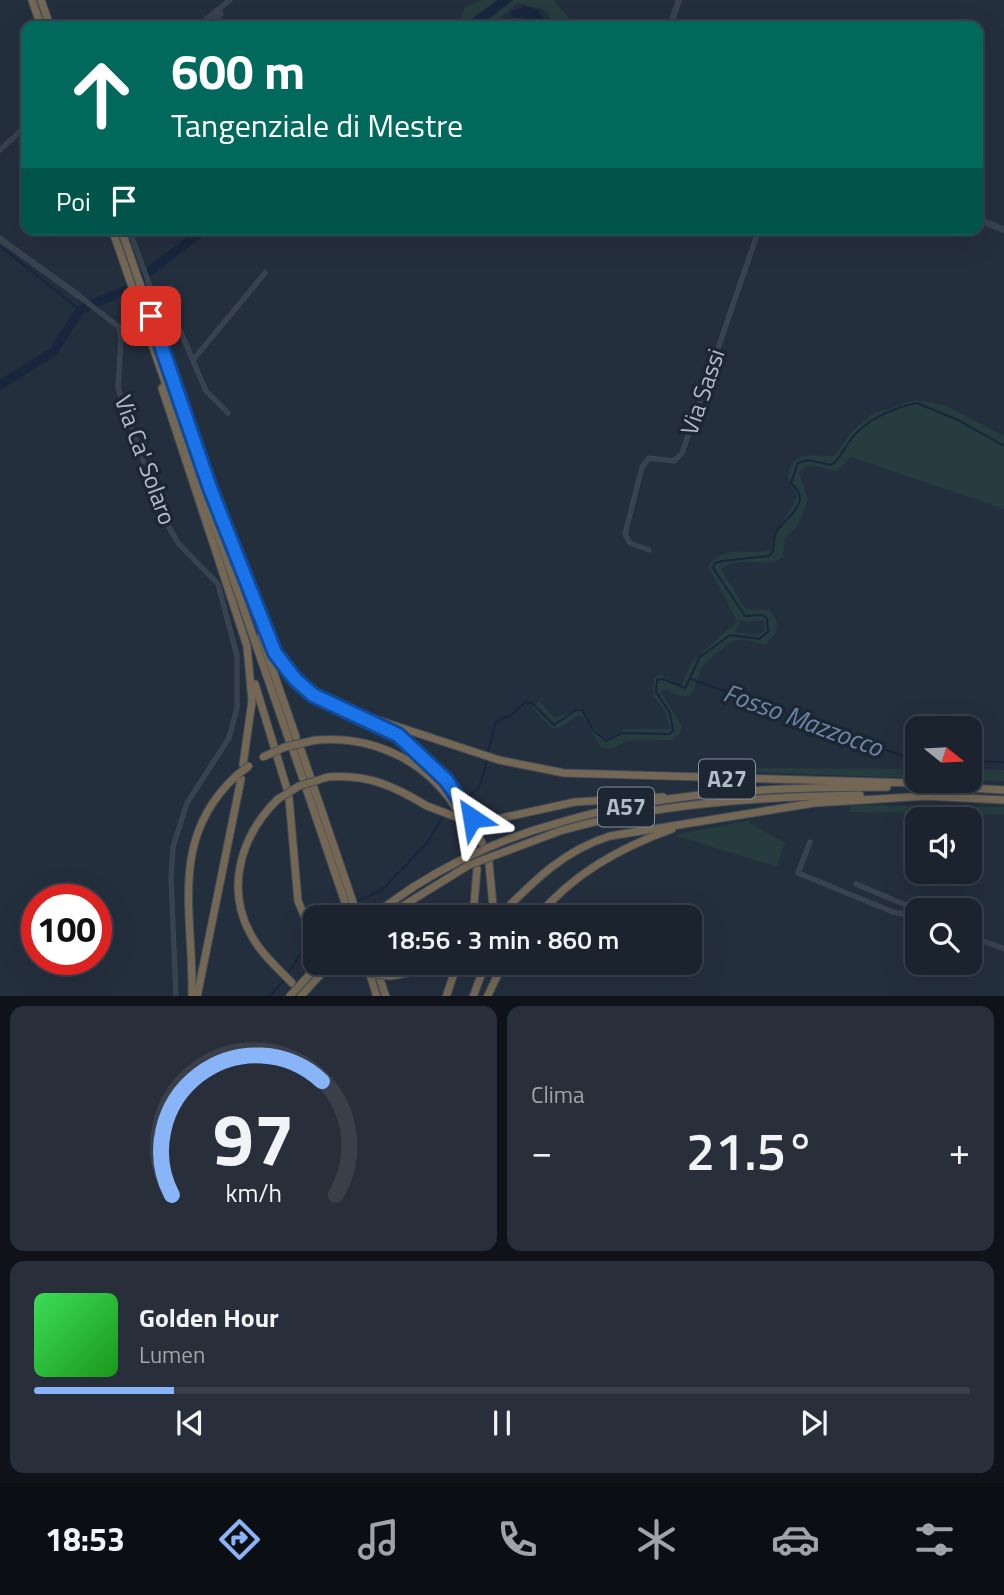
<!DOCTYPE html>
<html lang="it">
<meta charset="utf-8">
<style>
body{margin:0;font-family:"Titillium Web",sans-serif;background:#282f3a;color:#f1f3f6;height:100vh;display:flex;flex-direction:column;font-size:26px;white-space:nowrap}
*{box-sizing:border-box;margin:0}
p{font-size:23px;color:#a0a4aa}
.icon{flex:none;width:38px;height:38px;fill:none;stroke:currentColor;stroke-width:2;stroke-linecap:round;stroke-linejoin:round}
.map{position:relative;height:996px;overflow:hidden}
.side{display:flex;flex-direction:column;gap:10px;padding:10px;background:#0f1319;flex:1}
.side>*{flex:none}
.guide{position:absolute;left:21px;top:21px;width:962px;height:214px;border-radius:14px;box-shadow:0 7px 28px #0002,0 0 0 2px #39404a;background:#00695c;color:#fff;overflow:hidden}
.needle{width:46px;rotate:108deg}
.controls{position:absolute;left:905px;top:716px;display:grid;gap:14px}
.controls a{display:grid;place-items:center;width:77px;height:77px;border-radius:14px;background:#1b232e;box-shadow:0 7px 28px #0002,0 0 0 2px #39404a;font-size:35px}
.speed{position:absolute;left:21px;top:884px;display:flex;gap:14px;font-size:35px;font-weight:700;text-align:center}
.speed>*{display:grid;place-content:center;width:91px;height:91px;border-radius:50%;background:#1b232e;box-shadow:0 7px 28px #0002,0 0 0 2px #39404a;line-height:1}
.speed .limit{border:10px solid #d22;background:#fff;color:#111}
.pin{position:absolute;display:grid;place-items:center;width:60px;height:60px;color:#fff;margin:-30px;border-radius:14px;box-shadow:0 4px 10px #0006}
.me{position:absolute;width:77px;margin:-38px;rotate:327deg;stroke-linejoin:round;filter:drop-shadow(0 0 5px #0008)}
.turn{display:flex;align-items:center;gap:24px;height:147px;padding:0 35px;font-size:32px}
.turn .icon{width:91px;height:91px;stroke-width:2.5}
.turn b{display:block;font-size:49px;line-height:60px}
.then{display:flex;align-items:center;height:66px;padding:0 35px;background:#0003;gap:14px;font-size:26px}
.big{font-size:52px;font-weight:600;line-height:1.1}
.side .tile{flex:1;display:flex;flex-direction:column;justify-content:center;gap:10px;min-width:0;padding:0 24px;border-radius:14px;background:#282f3a}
.side .dial{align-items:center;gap:0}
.dial svg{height:182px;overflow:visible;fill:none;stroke:#39404a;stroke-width:7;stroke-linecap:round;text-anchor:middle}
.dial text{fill:#f1f3f6;stroke:none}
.song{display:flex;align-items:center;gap:21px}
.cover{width:84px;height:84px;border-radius:10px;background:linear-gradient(135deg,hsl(130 70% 55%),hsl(120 70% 35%))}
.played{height:7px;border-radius:4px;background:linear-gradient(90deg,#8ab4f8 15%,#39404a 15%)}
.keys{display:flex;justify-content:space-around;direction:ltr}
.heat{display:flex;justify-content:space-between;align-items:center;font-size:38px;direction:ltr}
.side .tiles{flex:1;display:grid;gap:10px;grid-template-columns:1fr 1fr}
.tile:last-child{grid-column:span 2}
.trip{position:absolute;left:303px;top:905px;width:399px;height:70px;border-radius:14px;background:#1b232e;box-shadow:0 7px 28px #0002,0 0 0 2px #39404a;font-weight:600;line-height:70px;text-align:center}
.menu{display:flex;height:112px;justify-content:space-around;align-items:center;background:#0b0e12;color:#a0a4aa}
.menu .icon{width:49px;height:49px}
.menu .active{color:#8ab4f8}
.menu b{font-size:32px;color:#f1f3f6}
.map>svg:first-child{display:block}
</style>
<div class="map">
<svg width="1004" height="997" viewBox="0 0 1004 997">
<rect width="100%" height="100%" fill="#242f3e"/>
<!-- green -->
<g fill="#263c3f" fill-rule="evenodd">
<path d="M 481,0 L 498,0 L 461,26 L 464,8 Z"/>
<path d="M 513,0 L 553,0 L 576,26 L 557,26 L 543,9 L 517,3 L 491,26 L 479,26 Z"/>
<path d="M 916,400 L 947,406 L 1004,436 L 1004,509 L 851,457 L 837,471 L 809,465 L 799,472 L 808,499 L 798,525 L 785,538 L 783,557 C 765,571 739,553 721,570 L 746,609 L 770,610 L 778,624 L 775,634 L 765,645 C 757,643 746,639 737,640 C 728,642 707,660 702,668 C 692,687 697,707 666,689 L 661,692 L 682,726 L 679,735 L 673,740 L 627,741 L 611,749 L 601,747 L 582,716 L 578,716 L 558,728 L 551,728 L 532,707 L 539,701 L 555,718 L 581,708 L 590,724 L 606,739 L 625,729 L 670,729 L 664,709 L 653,696 L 654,678 L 661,675 L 681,686 L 691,663 L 737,621 L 708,566 C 726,541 755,558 772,549 C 773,526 790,517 797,496 L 788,479 C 788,450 815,456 834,456 L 854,429 L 872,414 ZM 741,620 L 747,622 L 762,620 L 765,623 L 764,631 L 758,635 L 735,632 Z"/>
<path d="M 756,768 L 917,769 L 917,778 L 750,772 Z"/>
<path d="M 970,769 L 1004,770 L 1004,781 L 970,780 Z"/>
<path d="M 850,805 L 1004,807 L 1004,815 L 850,812 Z"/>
<path d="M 747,821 L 785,843 L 777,867 L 674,835 Z"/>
</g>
<!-- water -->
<g fill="#17263c">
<path d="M 498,0 L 513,0 L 479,26 L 463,26 Z"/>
<path d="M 523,6 L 537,10 L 551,26 L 533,26 L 522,16 L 519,18 L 512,16 L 510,12 Z"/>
</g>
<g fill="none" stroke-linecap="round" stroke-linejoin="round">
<!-- stream -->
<g stroke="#17263c" stroke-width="2">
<path d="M 0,246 L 80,310"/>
<path d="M 691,679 L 917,761"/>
<path d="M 487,755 L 496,722 L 511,715 L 526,702 L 532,703 L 554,725 L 576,710 L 582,710 L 592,729 L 606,741 L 622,733 L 669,734 L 673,731 L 670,713 L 656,692 L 657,680 L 663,679 L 685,688 L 700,657 L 730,635 L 759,639 L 768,632 L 767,618 L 762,615 L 745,616 L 713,568 L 715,563 L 722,561 L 768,556 L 772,553 C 774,547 774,541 775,535 C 781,518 816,505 791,483 L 798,463 L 808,460 L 831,465 C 841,459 842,451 849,442 C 864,420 892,408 917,403 L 958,420 L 1004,446"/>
<path d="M 970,761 L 1004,762"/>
<path d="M 465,799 L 479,788 L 487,760"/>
<path d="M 357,901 L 381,891 L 426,844 L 444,815"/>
<path d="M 324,917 L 339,907"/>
<path d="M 288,974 L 311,937"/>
<path d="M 269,997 L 285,979"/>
</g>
<!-- river -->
<path stroke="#17263c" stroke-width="9" d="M 0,385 L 53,352 L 80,310 L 125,290 L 205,229"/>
<defs>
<g id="minor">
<path d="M 198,26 L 230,0"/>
<path d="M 208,26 L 221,14 L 218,10"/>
<path d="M 0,150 L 26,126"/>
<path d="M 129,229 L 158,308 L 179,328 L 206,391 L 228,413"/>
<path d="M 79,296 L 119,327 L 121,339 L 118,388 L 162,515 L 178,543 L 218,584 L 237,656 L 237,708 L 229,738 L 187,803 L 173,847 L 171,877 L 176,997"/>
<path d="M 193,360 L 265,273"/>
<path d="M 649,550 L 630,543 L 625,534 L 642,467 L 649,458 L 674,461 L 682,453 L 759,229"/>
<path d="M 810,842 L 798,873 L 893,912 L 917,917"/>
<path d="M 856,884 L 906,905 L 917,914"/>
<path d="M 970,936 L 1004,949"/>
</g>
<g id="tertiary">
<path d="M 670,26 L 679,0"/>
<path d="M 978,219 L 1004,230"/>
<path d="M 0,239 L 79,296"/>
</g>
<g id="motorway">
<path d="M 32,0 L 41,26"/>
<path d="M 41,0 L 50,26"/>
<path d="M 112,229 L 289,740"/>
<path d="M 121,229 L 214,499"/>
<path d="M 162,388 L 247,646 L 252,701 L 243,765"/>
<path d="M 213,494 L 268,642 L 295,679 L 332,705 L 499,760 L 564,773 L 947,784 L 955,787"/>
<path d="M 261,636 L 296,737"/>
<path d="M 255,684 L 287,789"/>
<path d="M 379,724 C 418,744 450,781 472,818"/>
<path d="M 316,740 C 376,735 432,763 461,817"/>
<path d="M 300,747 L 310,776"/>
<path d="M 293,750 L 303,779"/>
<path d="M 328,777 C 368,774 394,786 427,806"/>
<path d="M 313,785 L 358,917"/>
<path d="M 952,787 L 1004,790"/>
<path d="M 306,788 L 350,917"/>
<path d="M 924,796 L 1004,800"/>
<path d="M 289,798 L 298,901 L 315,941"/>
<path d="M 278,799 C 242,834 225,886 250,933 C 260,953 277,967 292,983"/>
<path d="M 488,821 L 575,802 L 663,797"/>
<path d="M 558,823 C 662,791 779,787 887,787"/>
<path d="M 466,827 L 473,848"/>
<path d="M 476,828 L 482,843"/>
<path d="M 560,831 C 657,803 760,797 860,795"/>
<path d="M 489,863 L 494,917"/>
<path d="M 473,917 L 477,869"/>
<path d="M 498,917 C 532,883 562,851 610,836 L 814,803 L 927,796"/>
<path d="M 537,917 C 573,874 619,848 672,829"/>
<path d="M 366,962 L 369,971"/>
<path d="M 374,962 L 377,972"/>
<path d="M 341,963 L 362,972"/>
<path d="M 390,976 L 419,971 L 439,962"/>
<path d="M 371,978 L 377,997"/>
<path d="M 380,979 L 386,997"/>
<path d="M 192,997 C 194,914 167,839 237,775"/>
<path d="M 197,997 L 241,779"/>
<path d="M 446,997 L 458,962"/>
<path d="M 473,997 L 486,962"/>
<path d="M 487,997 L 504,962"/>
</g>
</defs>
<!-- minor casing -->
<use href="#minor" stroke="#414a57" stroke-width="5"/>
<!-- tertiary casing -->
<use href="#tertiary" stroke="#414a57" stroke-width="6"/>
<!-- motorway casing -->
<use href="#motorway" stroke="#434c59" stroke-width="9"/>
<!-- minor -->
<use href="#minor" stroke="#38414e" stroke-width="3.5"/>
<!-- tertiary -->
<use href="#tertiary" stroke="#38414e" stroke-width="4.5"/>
<!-- motorway -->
<use href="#motorway" stroke="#746855" stroke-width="7"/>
<defs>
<g id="motorway-bridge">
<path d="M 263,757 L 285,747 L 316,740"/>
<path d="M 237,775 L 249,766"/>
<path d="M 278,799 L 299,786 L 328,777"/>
<path d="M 427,806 L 459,818 L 488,821"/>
<path d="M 372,917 C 426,873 492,841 558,823"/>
<path d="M 385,917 L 469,865 L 560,831"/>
<path d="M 362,972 L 390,976"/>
<path d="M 289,997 L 321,962"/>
<path d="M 300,997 L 332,962"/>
</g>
</defs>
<!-- motorway-bridge casing -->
<use href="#motorway-bridge" stroke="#434c59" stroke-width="9" stroke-linecap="butt"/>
<!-- motorway-bridge -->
<use href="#motorway-bridge" stroke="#746855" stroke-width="7"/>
</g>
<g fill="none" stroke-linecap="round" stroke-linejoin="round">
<defs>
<path id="route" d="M 151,316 L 210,488 L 275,653 L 295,679 L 313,695 L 398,735 L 446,780 L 472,818"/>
</defs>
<!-- route casing -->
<use href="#route" stroke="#114b97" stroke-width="18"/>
<!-- route -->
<use href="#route" stroke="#1a73e8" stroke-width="12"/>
</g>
<g text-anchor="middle" stroke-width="7" stroke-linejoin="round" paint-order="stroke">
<!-- shield labels -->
<g fill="#1d2633" stroke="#878f9c" stroke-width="2">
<rect x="699" y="759.5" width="56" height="39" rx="5"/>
<rect x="598" y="787.5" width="56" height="39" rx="5"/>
</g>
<g font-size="23" font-weight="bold" fill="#b4bcc9">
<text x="727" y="787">A27</text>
<text x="626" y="815">A57</text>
</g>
<!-- street labels -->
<g font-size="24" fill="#b4bcc9" stroke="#1d2633">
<text transform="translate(703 392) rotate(-71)" y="8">Via Sassi</text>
<text transform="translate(145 460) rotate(70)" y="8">Via Ca' Solaro</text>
</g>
<!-- water labels -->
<g font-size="26" font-style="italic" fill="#6d86a8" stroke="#1d2633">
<text transform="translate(803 720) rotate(20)" y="9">Fosso Mazzocco</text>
</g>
</g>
</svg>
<div class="controls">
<a><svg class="needle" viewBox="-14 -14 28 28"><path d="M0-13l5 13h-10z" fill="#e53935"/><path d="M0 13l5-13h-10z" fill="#a0a4aa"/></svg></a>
<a><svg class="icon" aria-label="sound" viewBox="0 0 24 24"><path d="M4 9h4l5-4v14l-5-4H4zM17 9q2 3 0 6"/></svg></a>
<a><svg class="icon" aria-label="search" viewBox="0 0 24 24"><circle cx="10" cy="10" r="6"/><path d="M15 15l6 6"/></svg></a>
</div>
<div class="speed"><div class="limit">100</div></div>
<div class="pin" style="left:151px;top:316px;background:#d93025"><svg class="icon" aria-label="arrive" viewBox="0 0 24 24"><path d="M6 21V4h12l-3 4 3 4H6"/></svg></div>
<svg class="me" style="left:472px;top:818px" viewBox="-20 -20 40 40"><path d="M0-17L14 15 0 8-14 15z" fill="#1a73e8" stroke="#fff" stroke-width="4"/></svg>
<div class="trip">18:56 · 3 min · 860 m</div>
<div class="guide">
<div class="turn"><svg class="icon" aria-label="ahead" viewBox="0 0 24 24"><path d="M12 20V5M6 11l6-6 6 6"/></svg><div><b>600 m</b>Tangenziale di Mestre</div></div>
<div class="then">Poi<svg class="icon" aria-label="arrive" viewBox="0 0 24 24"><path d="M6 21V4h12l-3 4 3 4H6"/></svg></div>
</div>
</div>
<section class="side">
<div class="tiles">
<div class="tile dial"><svg viewBox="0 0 100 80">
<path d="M14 69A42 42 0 1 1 86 69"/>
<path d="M14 69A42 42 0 0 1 80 19" stroke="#8ab4f8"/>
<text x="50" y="56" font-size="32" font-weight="700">97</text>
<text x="50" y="72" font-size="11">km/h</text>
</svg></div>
<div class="tile"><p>Clima</p>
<div class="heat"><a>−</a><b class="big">21.5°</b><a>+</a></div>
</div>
<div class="tile">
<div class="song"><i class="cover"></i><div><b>Golden Hour</b><p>Lumen</p></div></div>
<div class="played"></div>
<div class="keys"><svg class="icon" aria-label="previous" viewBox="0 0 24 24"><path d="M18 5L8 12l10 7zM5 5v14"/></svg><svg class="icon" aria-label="pause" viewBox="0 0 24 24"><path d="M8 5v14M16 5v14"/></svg><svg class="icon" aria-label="next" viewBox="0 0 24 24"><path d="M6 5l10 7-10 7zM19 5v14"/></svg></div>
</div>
</div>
</section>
<nav class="menu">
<b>18:53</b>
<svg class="icon active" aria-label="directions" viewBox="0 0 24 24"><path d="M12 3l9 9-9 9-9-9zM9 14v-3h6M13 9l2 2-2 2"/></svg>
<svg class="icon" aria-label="music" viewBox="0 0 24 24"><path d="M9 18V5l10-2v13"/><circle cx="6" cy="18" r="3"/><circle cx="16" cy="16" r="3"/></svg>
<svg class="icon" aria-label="phone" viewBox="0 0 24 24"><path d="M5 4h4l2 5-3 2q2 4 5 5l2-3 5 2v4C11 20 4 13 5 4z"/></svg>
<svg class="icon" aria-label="climate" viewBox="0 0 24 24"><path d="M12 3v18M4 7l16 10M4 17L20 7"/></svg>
<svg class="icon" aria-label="car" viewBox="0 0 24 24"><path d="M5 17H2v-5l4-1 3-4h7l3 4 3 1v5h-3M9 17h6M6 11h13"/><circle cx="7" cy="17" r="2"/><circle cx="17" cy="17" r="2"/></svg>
<svg class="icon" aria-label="filters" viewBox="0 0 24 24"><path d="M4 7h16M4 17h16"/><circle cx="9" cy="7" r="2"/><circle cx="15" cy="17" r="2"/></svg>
</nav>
